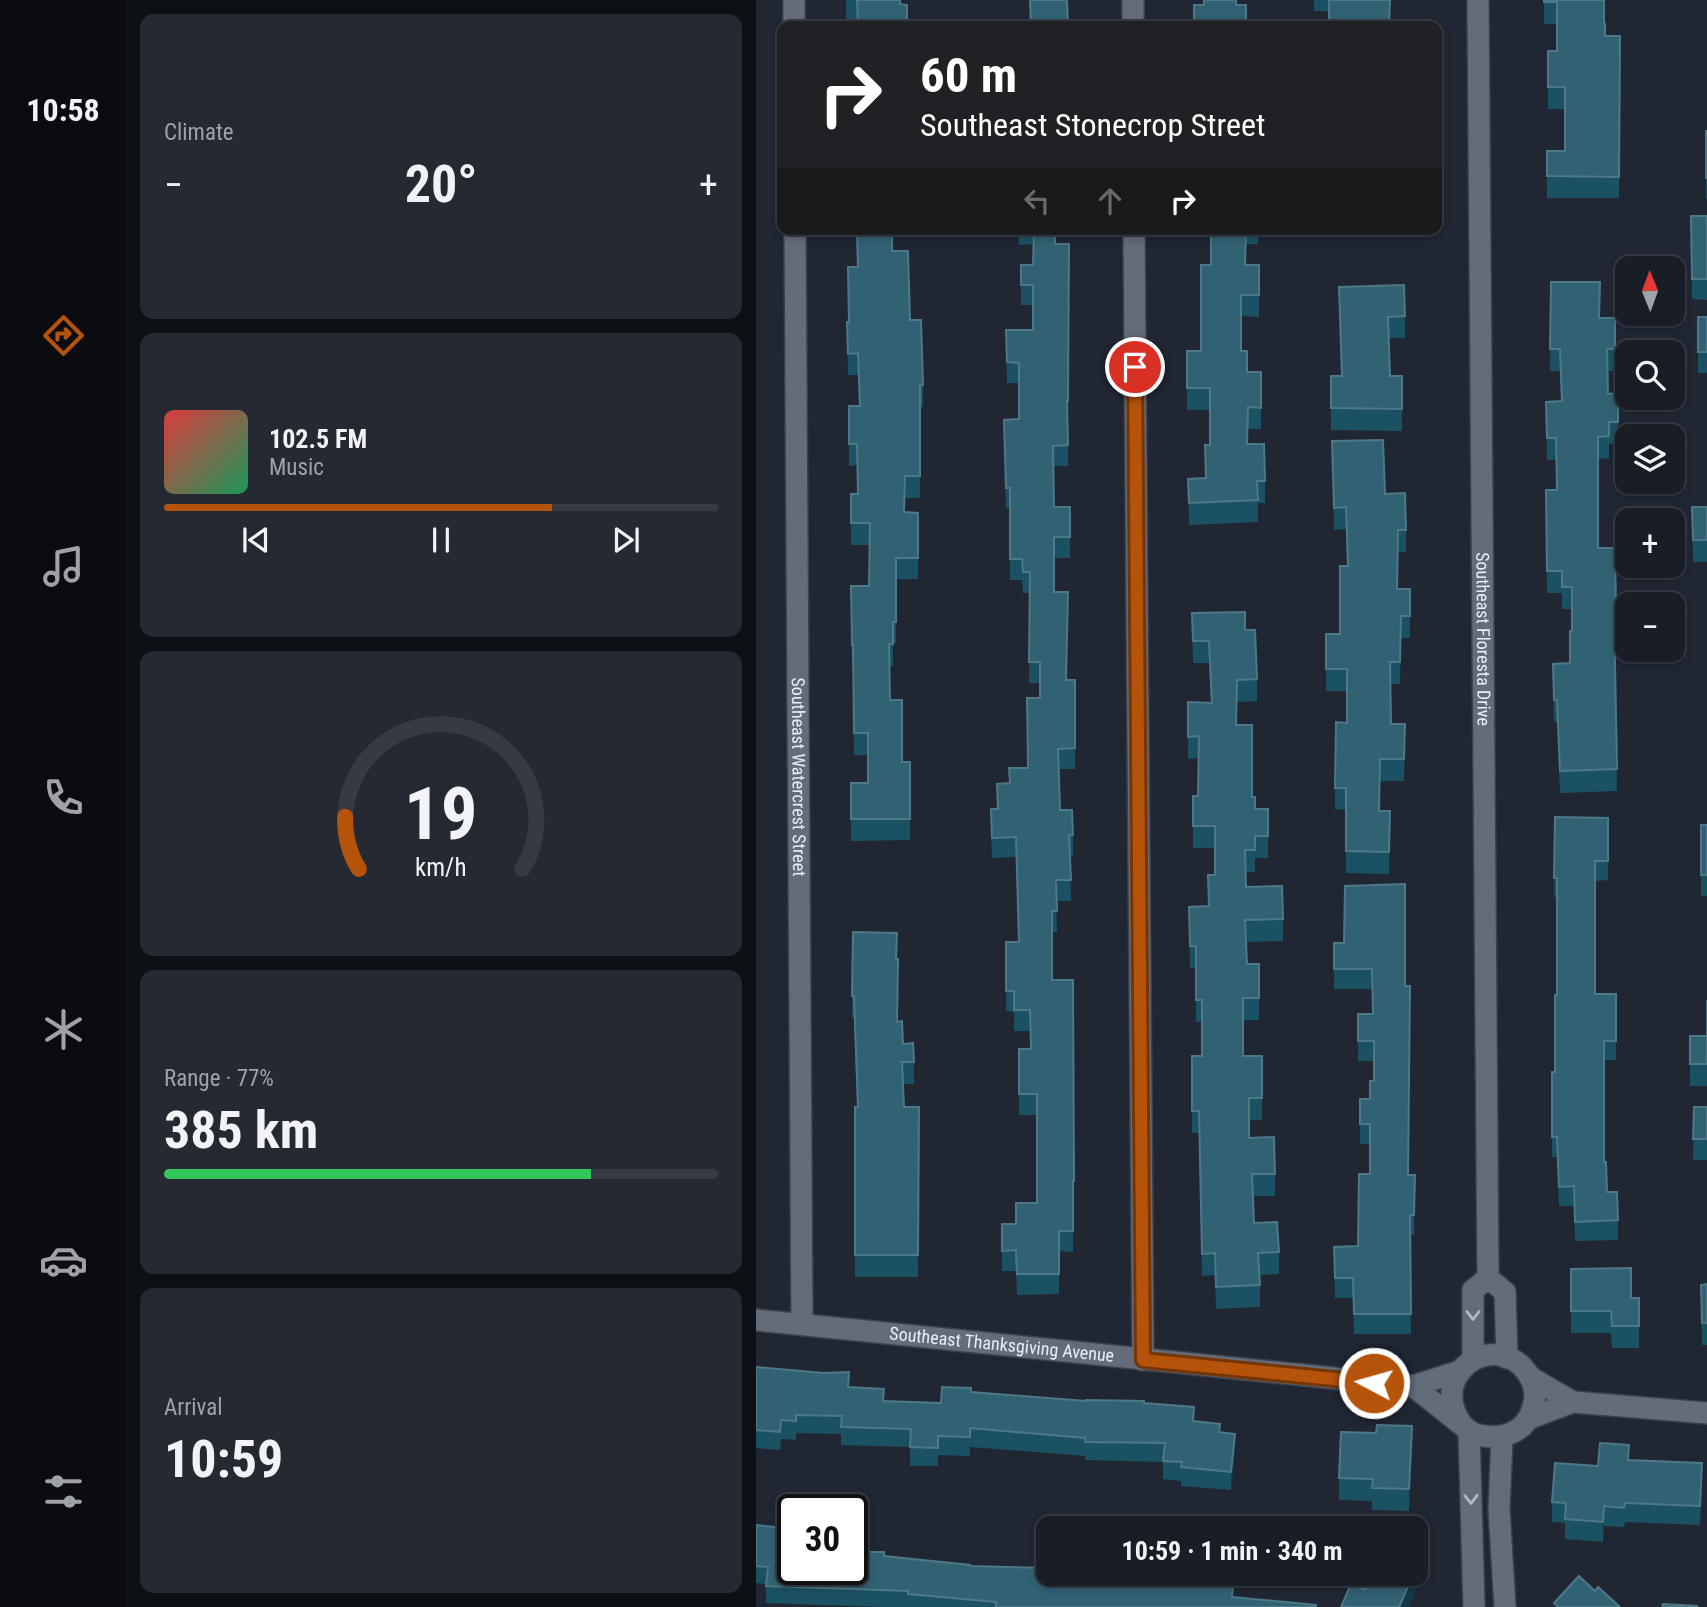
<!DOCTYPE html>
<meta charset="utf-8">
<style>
body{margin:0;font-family:"Roboto Condensed",sans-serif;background:#252a32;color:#f1f3f6;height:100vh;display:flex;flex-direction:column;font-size:26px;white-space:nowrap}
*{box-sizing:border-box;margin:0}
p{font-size:23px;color:#9fa2a7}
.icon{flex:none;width:38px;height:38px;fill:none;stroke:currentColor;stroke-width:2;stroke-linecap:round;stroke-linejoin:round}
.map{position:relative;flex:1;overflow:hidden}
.side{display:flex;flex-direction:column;gap:14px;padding:14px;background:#0d1015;width:630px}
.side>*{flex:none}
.hud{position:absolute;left:21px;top:21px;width:665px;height:214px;border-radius:14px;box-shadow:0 4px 10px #0003,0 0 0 2px #363b43;background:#202124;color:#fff;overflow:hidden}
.needle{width:46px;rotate:359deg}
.controls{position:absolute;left:859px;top:256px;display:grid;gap:14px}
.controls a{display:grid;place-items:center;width:70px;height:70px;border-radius:14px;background:#181d26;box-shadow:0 4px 10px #0003,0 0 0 2px #363b43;font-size:35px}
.speed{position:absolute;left:21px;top:1494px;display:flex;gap:14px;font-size:35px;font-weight:700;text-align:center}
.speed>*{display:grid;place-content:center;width:91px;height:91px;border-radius:50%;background:#181d26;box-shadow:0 4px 10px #0003,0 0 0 2px #363b43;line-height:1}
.speed .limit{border:4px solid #111;border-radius:10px;background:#fff;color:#111}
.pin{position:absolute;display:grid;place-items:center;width:60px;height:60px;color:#fff;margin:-30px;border:4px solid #fff;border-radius:50%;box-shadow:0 2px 7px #0007}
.me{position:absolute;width:77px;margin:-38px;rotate:276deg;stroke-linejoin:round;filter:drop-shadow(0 0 5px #0008)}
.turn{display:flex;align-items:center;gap:24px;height:147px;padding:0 28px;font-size:32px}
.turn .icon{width:91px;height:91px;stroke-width:2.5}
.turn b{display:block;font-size:49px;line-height:60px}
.lanes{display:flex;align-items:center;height:66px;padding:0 28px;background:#0003;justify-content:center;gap:35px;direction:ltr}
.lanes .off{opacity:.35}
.big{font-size:52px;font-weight:700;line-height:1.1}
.side .widget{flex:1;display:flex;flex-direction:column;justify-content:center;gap:10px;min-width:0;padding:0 24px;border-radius:14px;background:#252a32}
.side .dial{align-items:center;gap:0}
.dial svg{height:182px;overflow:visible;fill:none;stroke:#363b43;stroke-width:7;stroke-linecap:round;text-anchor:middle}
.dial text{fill:#f1f3f6;stroke:none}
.song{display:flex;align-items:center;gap:21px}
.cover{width:84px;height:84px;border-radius:10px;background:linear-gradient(135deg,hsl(0 70% 55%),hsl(150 70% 35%))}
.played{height:7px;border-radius:4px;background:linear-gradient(90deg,#b45309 70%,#363b43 70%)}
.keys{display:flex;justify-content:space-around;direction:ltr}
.heat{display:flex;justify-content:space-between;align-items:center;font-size:38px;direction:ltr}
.charge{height:10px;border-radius:5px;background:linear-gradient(90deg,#34c759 77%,#363b43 0)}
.trip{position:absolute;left:280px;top:1516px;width:392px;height:70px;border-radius:14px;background:#181d26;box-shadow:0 4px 10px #0003,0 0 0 2px #363b43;font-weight:700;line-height:70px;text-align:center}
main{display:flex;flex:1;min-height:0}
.menu{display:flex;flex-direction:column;width:126px;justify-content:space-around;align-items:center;background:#0a0c0f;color:#9fa2a7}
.menu .icon{width:49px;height:49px}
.menu .active{color:#b45309}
.menu b{font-size:32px;color:#f1f3f6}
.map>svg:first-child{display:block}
</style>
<main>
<nav class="menu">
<b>10:58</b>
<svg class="icon active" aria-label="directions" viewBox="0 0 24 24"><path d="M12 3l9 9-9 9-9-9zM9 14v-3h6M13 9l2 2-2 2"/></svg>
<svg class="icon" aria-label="music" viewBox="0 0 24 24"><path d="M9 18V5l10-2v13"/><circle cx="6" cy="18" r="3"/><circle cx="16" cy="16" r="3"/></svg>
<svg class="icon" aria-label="phone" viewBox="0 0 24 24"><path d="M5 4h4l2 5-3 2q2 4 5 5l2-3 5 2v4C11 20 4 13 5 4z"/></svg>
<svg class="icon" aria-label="climate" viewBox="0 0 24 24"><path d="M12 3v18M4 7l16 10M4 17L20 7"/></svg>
<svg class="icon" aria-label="car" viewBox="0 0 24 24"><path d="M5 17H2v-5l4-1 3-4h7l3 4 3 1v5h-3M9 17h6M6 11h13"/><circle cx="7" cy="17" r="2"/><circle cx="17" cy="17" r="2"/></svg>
<svg class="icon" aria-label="filters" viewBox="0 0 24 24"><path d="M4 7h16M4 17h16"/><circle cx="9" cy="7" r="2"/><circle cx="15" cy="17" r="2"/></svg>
</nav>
<section class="side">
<div class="widget"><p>Climate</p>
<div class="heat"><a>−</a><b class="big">20°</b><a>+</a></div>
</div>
<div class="widget">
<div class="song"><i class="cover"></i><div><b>102.5 FM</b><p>Music</p></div></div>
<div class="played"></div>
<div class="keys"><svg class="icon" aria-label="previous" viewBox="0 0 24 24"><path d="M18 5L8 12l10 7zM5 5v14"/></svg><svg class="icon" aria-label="pause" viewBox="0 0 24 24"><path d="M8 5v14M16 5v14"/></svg><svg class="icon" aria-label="next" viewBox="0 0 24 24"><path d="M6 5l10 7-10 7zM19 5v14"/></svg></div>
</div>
<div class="widget dial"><svg viewBox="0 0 100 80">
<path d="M14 69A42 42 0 1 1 86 69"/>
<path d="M14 69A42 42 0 0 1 8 46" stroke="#b45309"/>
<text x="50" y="56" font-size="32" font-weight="700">19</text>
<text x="50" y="72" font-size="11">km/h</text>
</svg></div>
<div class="widget"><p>Range · 77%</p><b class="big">385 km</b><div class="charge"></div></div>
<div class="widget"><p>Arrival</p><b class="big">10:59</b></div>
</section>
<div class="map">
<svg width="951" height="1607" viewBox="0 0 951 1607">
<rect width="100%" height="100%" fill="#202733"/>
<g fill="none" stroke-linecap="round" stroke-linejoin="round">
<defs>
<g id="minor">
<path d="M 38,0 L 38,26"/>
<path d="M 377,0 L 377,26"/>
<path id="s1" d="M 722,0 L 732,1278 L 749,1292 L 751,1358"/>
<path id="s2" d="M 39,229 L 46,1324"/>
<path d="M 378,229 L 387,1360"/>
<path id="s3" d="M 0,1320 L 657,1386"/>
<path d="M 717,1360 L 717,1290 L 732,1278"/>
<path d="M 704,1371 L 657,1386 L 716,1433 C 741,1442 770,1435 777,1407 C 781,1395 778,1382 770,1371 C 737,1329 669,1375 707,1426"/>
<path d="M 817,1402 L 951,1413"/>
<path d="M 772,1419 L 817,1402 L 774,1377"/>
<path d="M 713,1431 L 718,1607"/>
<path d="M 746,1437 L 743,1509 L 749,1607"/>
</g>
</defs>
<!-- minor casing -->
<use href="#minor" stroke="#3a414a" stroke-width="24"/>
<!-- minor -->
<use href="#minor" stroke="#646c7a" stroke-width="21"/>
</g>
<!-- wall -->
<g fill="#1b5263">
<path d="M 90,0 L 145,0 L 145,4 L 151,26 L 101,26 L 101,20 L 90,20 Z"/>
<path d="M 558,0 L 634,0 L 634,24 L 573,26 L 573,11 L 558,11 Z"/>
<path d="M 788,0 L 848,0 L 848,24 L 849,36 L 864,36 L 863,198 L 791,198 L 791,151 L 809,151 L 809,109 L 792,109 L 792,51 L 801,51 L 801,24 L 788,24 Z"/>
<rect x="950" y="131" width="1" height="68"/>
<path d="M 935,216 L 951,216 L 951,300 L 936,299 Z"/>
<path d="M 92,229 L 136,229 L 136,251 L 154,320 L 167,385 L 167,407 L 164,407 L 164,498 L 149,498 L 148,512 L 162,513 L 162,579 L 140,579 L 140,643 L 137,643 L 137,666 L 133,666 L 134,700 L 146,762 L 154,762 L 154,840 L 95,841 L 95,783 L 112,783 L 112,755 L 98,755 L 97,666 L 96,666 L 95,586 L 113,586 L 114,545 L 95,545 L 95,494 L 101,494 L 101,465 L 93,466 L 93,406 L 103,406 L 102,375 L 92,375 L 91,322 L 93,322 L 92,267 L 101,267 L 100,233 L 92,233 Z"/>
<path d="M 263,229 L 299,229 L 299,244 L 313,244 L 312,421 L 312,466 L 297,466 L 298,507 L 314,507 L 314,558 L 298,558 L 298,592 L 311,680 L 319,680 L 319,769 L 302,769 L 304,810 L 317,835 L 317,856 L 314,856 L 315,901 L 300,901 L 301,932 L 296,932 L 296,980 L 317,980 L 318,1201 L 317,1201 L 317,1252 L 303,1251 L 303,1294 L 261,1295 L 260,1271 L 246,1271 L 246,1224 L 260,1224 L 281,1203 L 281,1115 L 263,1115 L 263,1049 L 275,1049 L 274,1031 L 258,1031 L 258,1012 L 250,1011 L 250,942 L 263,942 L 260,857 L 236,858 L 235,830 L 235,809 L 242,809 L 241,784 L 253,783 L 253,768 L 272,768 L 284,698 L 284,683 L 273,683 L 274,593 L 267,593 L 266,580 L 254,580 L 254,508 L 250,508 L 248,440 L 263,419 L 263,383 L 251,383 L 250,330 L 277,330 L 277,305 L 265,305 L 265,265 L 277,265 L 278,244 L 263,245 Z"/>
<path d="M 455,229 L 502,229 L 502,244 L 490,244 L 490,265 L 503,265 L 503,317 L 485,316 L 485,351 L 491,372 L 505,372 L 505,429 L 492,429 L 491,444 L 509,481 L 509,503 L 502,503 L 502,522 L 433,525 L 432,479 L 449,478 L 449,445 L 454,445 L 454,410 L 431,410 L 431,351 L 445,351 L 455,265 Z"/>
<path d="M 795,282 L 844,318 L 859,318 L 859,371 L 851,371 L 852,394 L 862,393 L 862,444 L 853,444 L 853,458 L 842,459 L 842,548 L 859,548 L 860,633 L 858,633 L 861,791 L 804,793 L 801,722 L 798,722 L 797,664 L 814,663 L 816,631 L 816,609 L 806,609 L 806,593 L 791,593 L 790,490 L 801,490 L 800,460 L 791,460 L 790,402 L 805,401 L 804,371 L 794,371 Z"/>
<path d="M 583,287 L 649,316 L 649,338 L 633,338 L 634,376 L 646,376 L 646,431 L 575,430 L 575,376 L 585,376 Z"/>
<rect x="942" y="317" width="9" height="56"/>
<path d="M 576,441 L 629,494 L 650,530 L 650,552 L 642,552 L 641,589 L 654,589 L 654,638 L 645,638 L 644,684 L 635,684 L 635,724 L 649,724 L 648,781 L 624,781 L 624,811 L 634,811 L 633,874 L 590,873 L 590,810 L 579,809 L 580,722 L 591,723 L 591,691 L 570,691 L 570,634 L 584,634 L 591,566 L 590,529 L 578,530 Z"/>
<path d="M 936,507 L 951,507 L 951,562 L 937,562 Z"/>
<path d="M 436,613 L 489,630 L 501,679 L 501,701 L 481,702 L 481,725 L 499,809 L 512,809 L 512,858 L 499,858 L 499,872 L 490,872 L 490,887 L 527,919 L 527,941 L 490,942 L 491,964 L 503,964 L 503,1020 L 487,1020 L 487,1056 L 506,1056 L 506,1120 L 493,1120 L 493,1138 L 519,1174 L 519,1196 L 497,1196 L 498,1223 L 523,1252 L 523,1274 L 504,1275 L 504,1307 L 460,1309 L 459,1275 L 446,1276 L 443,1133 L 436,1133 L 436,1056 L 446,1056 L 446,1022 L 440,1022 L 440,968 L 434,968 L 433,907 L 452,906 L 452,875 L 459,875 L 459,848 L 437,848 L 437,796 L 442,796 L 443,758 L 432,759 L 432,702 L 455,703 L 453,663 L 437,663 Z"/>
<path d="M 799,817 L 852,818 L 852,880 L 839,881 L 839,994 L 860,994 L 860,1060 L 848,1060 L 848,1162 L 851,1192 L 862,1220 L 862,1240 L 819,1241 L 818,1206 L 803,1206 L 801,1157 L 796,1157 L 796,1072 L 799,1072 L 801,995 L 801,897 L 798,897 Z"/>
<rect x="945" y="825" width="6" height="71"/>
<path d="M 97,932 L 141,959 L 142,1022 L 147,1044 L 158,1062 L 158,1084 L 147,1084 L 148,1107 L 163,1107 L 162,1277 L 99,1277 L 99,1107 L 101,1107 L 98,1018 L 96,1018 Z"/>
<path d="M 578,943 L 649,986 L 652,1175 L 659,1175 L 658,1235 L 654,1235 L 655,1334 L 598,1334 L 597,1298 L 579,1298 L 578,1247 L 602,1246 L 614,1174 L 614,1144 L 604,1144 L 604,1124 L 614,1099 L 618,1081 L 618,1061 L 602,1061 L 602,1014 L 616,1014 L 616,989 L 578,989 Z"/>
<path d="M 951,1000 L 951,1086 L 934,1086 L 934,1036 L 951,1036 Z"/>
<path d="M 938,1107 L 951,1107 L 951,1160 L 937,1160 Z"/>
<path d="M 815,1269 L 875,1298 L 883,1298 L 883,1348 L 856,1348 L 855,1333 L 815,1333 Z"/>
<path d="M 951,1284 L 951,1345 L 946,1345 L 945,1285 Z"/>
<path d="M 0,1367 L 93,1387 L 128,1401 L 185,1403 L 215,1392 L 330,1401 L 388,1403 L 438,1421 L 464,1432 L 479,1452 L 475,1490 L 425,1486 L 425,1481 L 407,1479 L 407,1462 L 329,1460 L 329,1456 L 214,1447 L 214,1456 L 182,1455 L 182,1466 L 154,1466 L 154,1447 L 85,1445 L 85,1434 L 40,1433 L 40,1440 L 25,1439 L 24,1450 L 0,1448 Z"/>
<path d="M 656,1448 L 653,1511 L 616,1510 L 616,1501 L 583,1500 L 583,1478 Z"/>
<path d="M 873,1460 L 946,1483 L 944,1525 L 869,1522 L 868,1527 L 848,1526 L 847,1542 L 809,1539 L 809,1523 L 796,1522 L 796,1502 L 842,1466 Z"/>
<path d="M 0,1525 L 37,1570 L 128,1556 L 302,1577 L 391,1581 L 477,1597 L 560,1607 L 125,1607 L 10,1603 L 10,1584 L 0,1583 Z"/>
</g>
<!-- shaded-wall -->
<g fill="#143a49">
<path d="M 656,1426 L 656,1448 L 653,1511 L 653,1489 Z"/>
<path d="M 479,1434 L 479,1452 L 475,1490 L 475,1472 Z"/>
<path d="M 848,1506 L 848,1526 L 847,1542 L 847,1522 Z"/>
<path d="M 666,1555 L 666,1576 L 653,1607 L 643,1607 L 658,1573 L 660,1573 L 660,1568 Z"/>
</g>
<!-- building -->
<g fill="#316273" stroke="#4e7887" stroke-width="2">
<path d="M 101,0 L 144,0 L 144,4 L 151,5 L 151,26 L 102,26 Z"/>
<path d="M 274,0 L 311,0 L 312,26 L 275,26 Z"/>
<path d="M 448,0 L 480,0 L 480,5 L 490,5 L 490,26 L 438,26 L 438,5 L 448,5 Z"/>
<path d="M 573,0 L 634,0 L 633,24 L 647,25 L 647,26 L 573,26 Z"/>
<path d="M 788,0 L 848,0 L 848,24 L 849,24 L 849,36 L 864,36 L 863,177 L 791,176 L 791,151 L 809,151 L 809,87 L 792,87 L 792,51 L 801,51 L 801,2 L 788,2 Z"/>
<rect x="950" y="131" width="1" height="47"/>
<path d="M 935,216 L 951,216 L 951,279 L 936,279 Z"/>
<path d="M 101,229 L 136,229 L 136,251 L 152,251 L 154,320 L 165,320 L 167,385 L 164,385 L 164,476 L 149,476 L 148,512 L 162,513 L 162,558 L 140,558 L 140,622 L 137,622 L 137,644 L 133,644 L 134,700 L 146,700 L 146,762 L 154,762 L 154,819 L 95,819 L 95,783 L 112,783 L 112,733 L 98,733 L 97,645 L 96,645 L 95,586 L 113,586 L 114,523 L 95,523 L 95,494 L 102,494 L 101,444 L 93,444 L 93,406 L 104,406 L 102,353 L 92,354 L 91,322 L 93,322 L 92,267 L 102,267 Z"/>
<path d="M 278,229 L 299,229 L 299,244 L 313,244 L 312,401 L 311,401 L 312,445 L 297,446 L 298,507 L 314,507 L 314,537 L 298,537 L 298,592 L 312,592 L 310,680 L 319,680 L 319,748 L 302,749 L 304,810 L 316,810 L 317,835 L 313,835 L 315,880 L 300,880 L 301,911 L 296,911 L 296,980 L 317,980 L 318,1181 L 317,1181 L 317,1231 L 303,1231 L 303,1274 L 261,1274 L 260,1250 L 246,1251 L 246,1224 L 260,1224 L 260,1203 L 281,1203 L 281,1094 L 263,1094 L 263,1049 L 275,1049 L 274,1010 L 258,1010 L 258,991 L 250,991 L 250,942 L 263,942 L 260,837 L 236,838 L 235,809 L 242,809 L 241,784 L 254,783 L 253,768 L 272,768 L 271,698 L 284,698 L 284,662 L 273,662 L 274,572 L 267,572 L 266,559 L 254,559 L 254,488 L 250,488 L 248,420 L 263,419 L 263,363 L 251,362 L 250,330 L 277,330 L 277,285 L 265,285 L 265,265 L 277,265 Z"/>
<path d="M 455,229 L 490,229 L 489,265 L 503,265 L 503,295 L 485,295 L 485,351 L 491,351 L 491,372 L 505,372 L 505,408 L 492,407 L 491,444 L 508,444 L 509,481 L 501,481 L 502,500 L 433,503 L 432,479 L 450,478 L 449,445 L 454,445 L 454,388 L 431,388 L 431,351 L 445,351 L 445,265 L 455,265 Z"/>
<path d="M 795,282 L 844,282 L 843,318 L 859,318 L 859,349 L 851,349 L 852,394 L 862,393 L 862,422 L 853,422 L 853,436 L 842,437 L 842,548 L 859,548 L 860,611 L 858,611 L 861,769 L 804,771 L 801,700 L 798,700 L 797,664 L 814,663 L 814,631 L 816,631 L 816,587 L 806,587 L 806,571 L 791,571 L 790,490 L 801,490 L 800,438 L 791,438 L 790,402 L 806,401 L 804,349 L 794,349 Z"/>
<path d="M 648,285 L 649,316 L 632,317 L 634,376 L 646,376 L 646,409 L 575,408 L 575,376 L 586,376 L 583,287 Z"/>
<rect x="942" y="317" width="9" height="35"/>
<path d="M 627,440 L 629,494 L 649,493 L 650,530 L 642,530 L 641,589 L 654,589 L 654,616 L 645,616 L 644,662 L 634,662 L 635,724 L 649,724 L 648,759 L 624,759 L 623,811 L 634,811 L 633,852 L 590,851 L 590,788 L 579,788 L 580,722 L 591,723 L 591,669 L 570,669 L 570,634 L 584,634 L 584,566 L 592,566 L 590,507 L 578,508 L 576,441 Z"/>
<path d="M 936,507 L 951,507 L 951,540 L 937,540 Z"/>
<path d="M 489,612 L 489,630 L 499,630 L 501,679 L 481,680 L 480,725 L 496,725 L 496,797 L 499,797 L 499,809 L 512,809 L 512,836 L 499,836 L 499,850 L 489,850 L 490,887 L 526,886 L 527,919 L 489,920 L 491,964 L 503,964 L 503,998 L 487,998 L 487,1056 L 506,1056 L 506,1098 L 493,1098 L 493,1138 L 518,1137 L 519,1174 L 496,1174 L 498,1223 L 521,1222 L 523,1252 L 502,1253 L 504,1285 L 460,1287 L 459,1253 L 446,1254 L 443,1111 L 436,1111 L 436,1056 L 446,1056 L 446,1000 L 440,1000 L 440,946 L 434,946 L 433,907 L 453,906 L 452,875 L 459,875 L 459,826 L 437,826 L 437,796 L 442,796 L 443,736 L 432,737 L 432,702 L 456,703 L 453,641 L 437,641 L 436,613 Z"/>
<path d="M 799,817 L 852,818 L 852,861 L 839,861 L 839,994 L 860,994 L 860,1041 L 848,1041 L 848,1162 L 850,1162 L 851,1192 L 861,1192 L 862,1220 L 819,1222 L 818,1186 L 803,1187 L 801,1137 L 796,1137 L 796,1072 L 799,1072 L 799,995 L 801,995 L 801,878 L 798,878 Z"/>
<rect x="945" y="825" width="6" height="50"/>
<path d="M 649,884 L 649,986 L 654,986 L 652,1175 L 659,1175 L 658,1215 L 654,1215 L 655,1314 L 598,1314 L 597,1278 L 579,1278 L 578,1247 L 602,1246 L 603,1174 L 614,1174 L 614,1124 L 604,1124 L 604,1099 L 614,1099 L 614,1081 L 618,1081 L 618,1041 L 602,1041 L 602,1014 L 617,1014 L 616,969 L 578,969 L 578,943 L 588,943 L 589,886 Z"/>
<path d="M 97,932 L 141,933 L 140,959 L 142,959 L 141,1022 L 146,1021 L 147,1044 L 157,1043 L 158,1062 L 146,1062 L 148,1107 L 163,1107 L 162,1255 L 99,1255 L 99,1107 L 102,1107 L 98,996 L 96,996 Z"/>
<path d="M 951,1000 L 951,1064 L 934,1064 L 934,1036 L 951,1036 Z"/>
<path d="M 938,1107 L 951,1107 L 951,1139 L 937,1139 Z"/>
<path d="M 875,1268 L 875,1298 L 883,1298 L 883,1326 L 856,1326 L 855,1311 L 815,1311 L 815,1269 Z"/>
<path d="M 951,1284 L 951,1323 L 946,1323 L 945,1285 Z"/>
<path d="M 0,1367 L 68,1373 L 93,1372 L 92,1387 L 128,1389 L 127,1401 L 185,1403 L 186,1387 L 215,1388 L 215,1392 L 330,1401 L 330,1400 L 388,1401 L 388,1403 L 438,1407 L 437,1421 L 464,1424 L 463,1432 L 479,1434 L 475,1472 L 425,1467 L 426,1462 L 407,1461 L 409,1443 L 329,1442 L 329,1438 L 214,1428 L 214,1437 L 182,1436 L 182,1448 L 154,1447 L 155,1429 L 85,1427 L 86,1416 L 40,1415 L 40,1421 L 25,1420 L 24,1432 L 0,1430 Z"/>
<path d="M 621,1425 L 656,1426 L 653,1489 L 616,1488 L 617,1479 L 583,1478 L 585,1432 L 620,1433 Z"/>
<path d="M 844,1443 L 873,1445 L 872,1460 L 946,1463 L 944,1506 L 869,1503 L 868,1508 L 848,1506 L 847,1522 L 809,1519 L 810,1503 L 796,1502 L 799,1463 L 842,1466 Z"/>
<path d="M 0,1525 L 37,1529 L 37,1570 L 96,1570 L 96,1552 L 128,1552 L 128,1556 L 214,1565 L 214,1566 L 292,1568 L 292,1573 L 302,1573 L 302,1577 L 391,1579 L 391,1581 L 477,1583 L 476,1597 L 560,1605 L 560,1607 L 240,1607 L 240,1602 L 152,1594 L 152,1591 L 10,1586 L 12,1567 L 0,1566 Z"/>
<path d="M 660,1552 L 666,1555 L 660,1568 Z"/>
<path d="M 616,1573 L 658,1573 L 643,1607 L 585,1607 L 595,1584 L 609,1590 Z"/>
<path d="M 823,1576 L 839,1591 L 842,1587 L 864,1607 L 802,1607 L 798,1603 Z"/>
<path d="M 907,1604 L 941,1606 L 941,1607 L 906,1607 Z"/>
</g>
<!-- one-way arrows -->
<defs><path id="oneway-chevron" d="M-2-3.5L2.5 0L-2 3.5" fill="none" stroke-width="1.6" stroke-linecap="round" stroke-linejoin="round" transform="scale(1.75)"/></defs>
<g stroke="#b3b9c4">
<use href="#oneway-chevron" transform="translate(717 1315) rotate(90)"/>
<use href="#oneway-chevron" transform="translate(715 1499) rotate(89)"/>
</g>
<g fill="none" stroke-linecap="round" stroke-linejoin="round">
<defs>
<path id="route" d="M 379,367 L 387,1360 L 618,1383"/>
</defs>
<!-- route casing -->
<use href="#route" stroke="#753606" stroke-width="18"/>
<!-- route -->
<use href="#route" stroke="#b45309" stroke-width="12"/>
</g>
<g text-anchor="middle" stroke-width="7" stroke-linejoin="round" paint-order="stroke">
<!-- street labels -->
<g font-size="18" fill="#e8edf5" stroke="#202733">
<text dy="6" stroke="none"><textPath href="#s1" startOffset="639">Southeast Floresta Drive</textPath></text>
<text dy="6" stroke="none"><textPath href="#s2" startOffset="548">Southeast Watercrest Street</textPath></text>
<text dy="6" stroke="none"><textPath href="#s3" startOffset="247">Southeast Thanksgiving Avenue</textPath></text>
</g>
</g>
</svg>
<div class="controls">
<a><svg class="needle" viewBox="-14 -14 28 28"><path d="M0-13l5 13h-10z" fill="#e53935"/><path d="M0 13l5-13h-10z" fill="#9fa2a7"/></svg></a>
<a><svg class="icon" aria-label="search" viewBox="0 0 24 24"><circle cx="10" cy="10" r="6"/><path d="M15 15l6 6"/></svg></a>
<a><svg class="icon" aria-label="layers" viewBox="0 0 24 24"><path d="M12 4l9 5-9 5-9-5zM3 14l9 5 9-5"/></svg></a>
<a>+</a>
<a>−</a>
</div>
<div class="speed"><div class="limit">30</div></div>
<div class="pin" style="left:379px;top:367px;background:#d93025"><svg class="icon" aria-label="arrive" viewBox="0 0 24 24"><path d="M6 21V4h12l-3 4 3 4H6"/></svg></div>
<svg class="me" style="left:618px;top:1383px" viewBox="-20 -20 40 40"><circle r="17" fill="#b45309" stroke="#fff" stroke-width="3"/><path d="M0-11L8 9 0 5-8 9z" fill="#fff"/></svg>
<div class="trip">10:59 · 1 min · 340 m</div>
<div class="hud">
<div class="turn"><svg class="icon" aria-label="right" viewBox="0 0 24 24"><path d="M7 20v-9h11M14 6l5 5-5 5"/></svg><div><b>60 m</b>Southeast Stonecrop Street</div></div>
<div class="lanes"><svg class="icon off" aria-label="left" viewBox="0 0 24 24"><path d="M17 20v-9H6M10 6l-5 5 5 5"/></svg><svg class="icon off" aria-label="ahead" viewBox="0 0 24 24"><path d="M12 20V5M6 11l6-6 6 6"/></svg><svg class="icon" aria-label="right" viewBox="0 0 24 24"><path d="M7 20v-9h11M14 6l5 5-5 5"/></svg></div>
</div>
</div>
</main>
